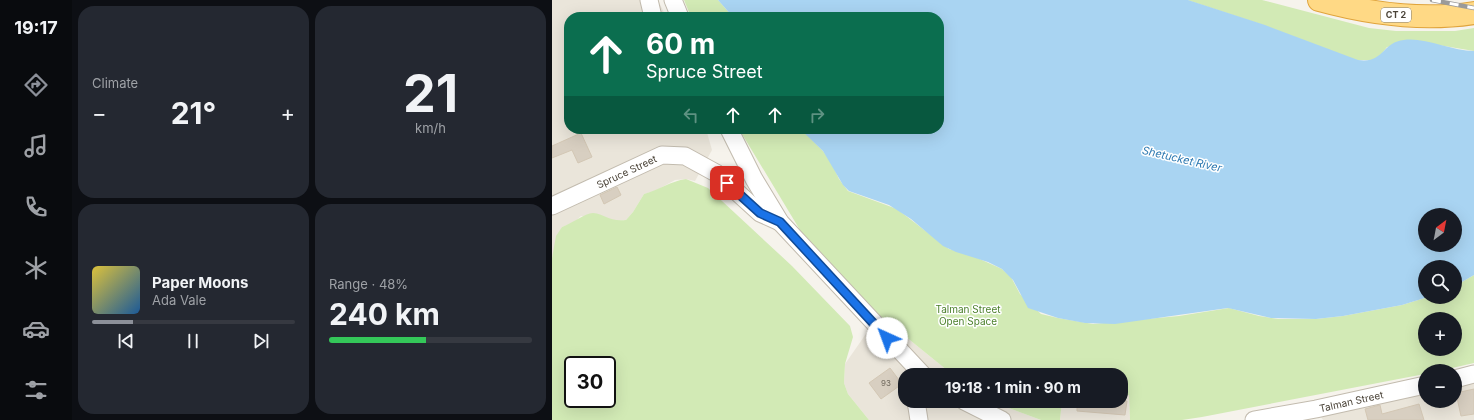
<!DOCTYPE html>
<meta charset="utf-8">
<style>
body{margin:0;font-family:Inter,sans-serif;background:#242831;color:#f1f3f6;height:100vh;display:flex;flex-direction:column;font-size:15px;white-space:nowrap}
*{box-sizing:border-box;margin:0}
p{font-size:13px;color:#9ea1a6}
.icon{flex:none;width:22px;height:22px;fill:none;stroke:currentColor;stroke-width:2;stroke-linecap:round;stroke-linejoin:round}
.map{position:relative;flex:1;overflow:hidden}
.sheet{display:flex;flex-direction:column;gap:6px;padding:6px;background:#0d0f14;width:480px}
.sheet>*{flex:none}
.top-card{position:absolute;left:12px;top:12px;width:380px;height:122px;border-radius:16px;box-shadow:0 4px 16px #0002;background:#0b6e4f;color:#fff;overflow:hidden}
.needle{width:26px;rotate:32deg}
.buttons{position:absolute;left:866px;top:208px;display:grid;gap:8px}
.buttons a{display:grid;place-items:center;width:44px;height:44px;border-radius:50%;background:#171b24;box-shadow:0 4px 16px #0002;font-size:20px}
.speed{position:absolute;left:12px;top:356px;display:flex;gap:8px;font-size:20px;font-weight:700;text-align:center}
.speed>*{display:grid;place-content:center;width:52px;height:52px;border-radius:50%;background:#171b24;box-shadow:0 4px 16px #0002;line-height:1}
.speed .limit{border:2px solid #111;border-radius:6px;background:#fff;color:#111}
.pin{position:absolute;display:grid;place-items:center;width:34px;height:34px;color:#fff;margin:-17px;border-radius:8px;box-shadow:0 2px 6px #0006}
.me{position:absolute;width:44px;margin:-22px;rotate:317deg;stroke-linejoin:round;filter:drop-shadow(0 0 3px #0008)}
.turn{display:flex;align-items:center;gap:14px;height:84px;padding:0 16px;font-size:18px}
.turn .icon{width:52px;height:52px;stroke-width:2.5}
.turn b{display:block;font-size:28px;line-height:34px}
.lanes{display:flex;align-items:center;height:38px;padding:0 16px;background:#0003;justify-content:center;gap:20px;direction:ltr}
.lanes .off{opacity:.35}
.big{font-size:30px;font-weight:700;line-height:1.1}
.sheet .card{flex:1;display:flex;flex-direction:column;justify-content:center;gap:6px;min-width:0;padding:0 14px;border-radius:16px;background:#242831}
.sheet .dial{align-items:center;gap:0}
.dial b{font-size:52px;line-height:1}
.song{display:flex;align-items:center;gap:12px}
.cover{width:48px;height:48px;border-radius:6px;background:linear-gradient(135deg,hsl(50 70% 55%),hsl(210 70% 35%))}
.played{height:4px;border-radius:2px;background:linear-gradient(90deg,#8c9099 20%,#363941 20%)}
.keys{display:flex;justify-content:space-around;direction:ltr}
.heat{display:flex;justify-content:space-between;align-items:center;font-size:22px;direction:ltr}
.charge{height:6px;border-radius:3px;background:linear-gradient(90deg,#34c759 48%,#363941 0)}
.sheet .tiles{flex:1;display:grid;gap:6px;grid-template-columns:repeat(2,1fr)}
.trip{position:absolute;left:346px;top:368px;width:230px;height:40px;border-radius:16px;background:#171b24;box-shadow:0 4px 16px #0002;font-weight:700;line-height:40px;text-align:center}
main{display:flex;flex:1;min-height:0}
.tab-bar{display:flex;flex-direction:column;width:72px;justify-content:space-around;align-items:center;background:#090b0e;color:#9ea1a6}
.tab-bar .icon{width:28px;height:28px}
.tab-bar .selected{color:#8c9099}
.tab-bar b{font-size:18px;color:#f1f3f6}
.map>svg:first-child{display:block}
</style>
<main>
<nav class="tab-bar">
<b>19:17</b>
<svg class="icon selected" aria-label="directions" viewBox="0 0 24 24"><path d="M12 3l9 9-9 9-9-9zM9 14v-3h6M13 9l2 2-2 2"/></svg>
<svg class="icon" aria-label="music" viewBox="0 0 24 24"><path d="M9 18V5l10-2v13"/><circle cx="6" cy="18" r="3"/><circle cx="16" cy="16" r="3"/></svg>
<svg class="icon" aria-label="phone" viewBox="0 0 24 24"><path d="M5 4h4l2 5-3 2q2 4 5 5l2-3 5 2v4C11 20 4 13 5 4z"/></svg>
<svg class="icon" aria-label="climate" viewBox="0 0 24 24"><path d="M12 3v18M4 7l16 10M4 17L20 7"/></svg>
<svg class="icon" aria-label="car" viewBox="0 0 24 24"><path d="M5 17H2v-5l4-1 3-4h7l3 4 3 1v5h-3M9 17h6M6 11h13"/><circle cx="7" cy="17" r="2"/><circle cx="17" cy="17" r="2"/></svg>
<svg class="icon" aria-label="filters" viewBox="0 0 24 24"><path d="M4 7h16M4 17h16"/><circle cx="9" cy="7" r="2"/><circle cx="15" cy="17" r="2"/></svg>
</nav>
<section class="sheet">
<div class="tiles">
<div class="card"><p>Climate</p>
<div class="heat"><a>−</a><b class="big">21°</b><a>+</a></div>
</div>
<div class="card dial"><b>21</b><p>km/h</p></div>
<div class="card">
<div class="song"><i class="cover"></i><div><b>Paper Moons</b><p>Ada Vale</p></div></div>
<div class="played"></div>
<div class="keys"><svg class="icon" aria-label="previous" viewBox="0 0 24 24"><path d="M18 5L8 12l10 7zM5 5v14"/></svg><svg class="icon" aria-label="pause" viewBox="0 0 24 24"><path d="M8 5v14M16 5v14"/></svg><svg class="icon" aria-label="next" viewBox="0 0 24 24"><path d="M6 5l10 7-10 7zM19 5v14"/></svg></div>
</div>
<div class="card"><p>Range · 48%</p><b class="big">240 km</b><div class="charge"></div></div>
</div>
</section>
<div class="map">
<svg width="922" height="420" viewBox="0 0 922 420">
<rect width="100%" height="100%" fill="#f6f3ec"/>
<!-- residential -->
<g fill="#eae5da">
<path d="M 0,0 L 106,0 L 114,17 L 17,17 L 17,129 L 154,129 L 160,150 L 143,181 L 134,179 L 123,180 L 103,191 L 92,194 L 81,212 L 74,220 L 62,221 L 29,216 L 21,223 L 10,227 L 0,258 Z"/>
<path d="M 327,315 L 401,375 L 353,375 L 353,401 L 438,401 L 489,420 L 317,420 L 296,394 L 292,383 L 293,364 Z"/>
<path d="M 922,379 L 922,420 L 771,420 L 764,409 L 873,389 L 873,401 L 903,401 L 903,383 Z"/>
<path d="M 569,395 L 577,395 L 578,420 L 508,420 L 510,401 L 569,401 Z"/>
</g>
<!-- green -->
<g fill="#d2eab5" fill-rule="evenodd">
<path d="M 132,0 L 166,0 L 181,17 L 139,17 Z"/>
<path d="M 635,0 L 710,0 L 817,28 L 844,31 L 903,31 L 922,28 L 922,51 L 868,42 L 835,47 L 828,56 L 822,60 L 804,60 L 711,25 Z"/>
<path d="M 187,129 L 249,129 L 271,151 L 279,162 L 287,179 L 296,191 L 345,209 L 397,249 L 421,256 L 450,269 L 459,277 L 468,294 L 489,314 L 506,318 L 541,324 L 627,316 L 677,308 L 707,316 L 726,319 L 764,319 L 791,316 L 850,305 L 876,297 L 903,297 L 903,286 L 922,275 L 922,363 L 887,371 L 873,371 L 873,374 L 857,377 L 650,417 L 630,420 L 578,420 L 577,395 L 569,395 L 569,375 L 401,375 L 327,315 L 254,240 ZM 873,319 L 903,319 L 903,349 L 873,349 Z"/>
<path d="M 134,179 L 156,188 L 240,266 L 298,326 L 301,337 L 293,364 L 292,383 L 296,394 L 317,420 L 0,420 L 0,258 L 4,236 L 10,227 C 19,224 33,213 41,213 C 53,214 57,222 74,220 L 81,212 L 92,194 C 107,190 119,181 134,179 ZM 21,365 L 55,365 L 55,399 L 21,399 Z"/>
<path d="M 438,401 L 510,401 L 508,420 L 489,420 Z"/>
</g>
<!-- water -->
<path fill="#a9d4f2" fill-rule="evenodd" d="M 166,0 L 636,0 L 713,25 L 806,60 C 832,64 830,42 852,40 C 872,37 900,51 922,51 L 922,275 L 903,286 L 903,267 L 873,267 L 873,297 L 876,297 L 850,305 L 791,316 L 764,319 L 719,318 L 676,308 L 563,324 L 533,323 L 506,318 L 476,308 L 461,280 L 450,269 L 436,262 L 404,252 L 391,246 L 359,219 L 337,205 L 297,191 L 291,185 L 271,151 L 248,129 L 387,129 L 387,17 L 181,17 ZM 873,215 L 903,215 L 903,245 L 873,245 Z"/>
<!-- building -->
<g fill="#d8cfc1" stroke="#d3c7b4">
<path d="M 29,133 L 40,157 L 26,163 L 20,150 L 0,158 L 0,146 Z"/>
<path d="M 65,187 L 69,195 L 52,204 L 48,195 Z"/>
<path d="M 338,368 L 350,384 L 329,399 L 317,383 Z"/>
<path d="M 922,389 L 922,414 L 909,416 L 904,393 Z"/>
<path d="M 525,401 L 575,401 L 573,415 L 525,411 Z"/>
<path d="M 867,404 L 872,420 L 816,420 L 813,409 L 828,405 L 830,414 Z"/>
</g>
<g fill="none" stroke-linecap="round" stroke-linejoin="round">
<defs>
<g id="minor">
<path d="M 97,0 L 101,17"/>
<path d="M 121,0 L 128,17"/>
<path d="M 177,129 L 202,179 L 228,222 L 371,375"/>
<path id="s1" d="M 0,206 L 110,155 L 133,156 L 164,173 L 208,213 L 228,222"/>
<path d="M 903,379 L 922,374"/>
<path d="M 364,401 L 367,420"/>
<path d="M 412,401 L 450,420"/>
<path id="s2" d="M 702,420 L 764,409 L 873,385"/>
</g>
<path id="trunk" d="M 767,0 C 818,14 870,21 922,13"/>
</defs>
<!-- minor casing -->
<use href="#minor" stroke="#c2bbae" stroke-width="19"/>
<!-- trunk casing -->
<use href="#trunk" stroke="#e0a43c" stroke-width="24"/>
<!-- minor -->
<use href="#minor" stroke="#fff" stroke-width="17"/>
<!-- trunk -->
<use href="#trunk" stroke="#ffd985" stroke-width="22"/>
<defs>
<path id="rail" d="M 880,0 L 922,8"/>
</defs>
<!-- rail casing -->
<use href="#rail" stroke="#9a9a9a" stroke-width="4.5"/>
<!-- rail -->
<use href="#rail" stroke="#fff" stroke-width="3" stroke-dasharray="9" stroke-linecap="butt"/>
</g>
<g fill="none" stroke-linecap="round" stroke-linejoin="round">
<defs>
<path id="route" d="M 175,183 L 208,213 L 228,222 L 335,338"/>
</defs>
<!-- route casing -->
<use href="#route" stroke="#114b97" stroke-width="10"/>
<!-- route -->
<use href="#route" stroke="#1a73e8" stroke-width="7"/>
</g>
<g text-anchor="middle" stroke-width="3" stroke-linejoin="round" paint-order="stroke">
<!-- number labels -->
<g font-size="8" fill="#6e675b">
<text x="334" y="386">93</text>
</g>
<!-- shield labels -->
<rect fill="#fff" stroke="#817c74" stroke-width="1" x="829" y="8" width="30" height="14" rx="3"/>
<g font-size="9" font-weight="bold" fill="#4b4439">
<text x="844" y="18">CT 2</text>
</g>
<!-- street labels -->
<g font-size="10" fill="#4b4439" stroke="#fff">
<text dy="4" stroke="none"><textPath href="#s1" startOffset="82">Spruce Street</textPath></text>
<text dy="4" stroke="none"><textPath href="#s2" startOffset="99">Talman Street</textPath></text>
</g>
<!-- park labels -->
<g font-size="10" fill="#4a7f2a" stroke="#fff">
<text x="416" y="313">Talman Street<tspan x="416" dy="12">Open Space</tspan></text>
</g>
<!-- water labels -->
<g font-size="11" font-style="italic" fill="#2e7ab2" stroke="#fff">
<text transform="translate(630 159) rotate(13)" y="4">Shetucket River</text>
</g>
</g>
</svg>
<div class="buttons">
<a><svg class="needle" viewBox="-14 -14 28 28"><path d="M0-13l5 13h-10z" fill="#e53935"/><path d="M0 13l5-13h-10z" fill="#9ea1a6"/></svg></a>
<a><svg class="icon" aria-label="search" viewBox="0 0 24 24"><circle cx="10" cy="10" r="6"/><path d="M15 15l6 6"/></svg></a>
<a>+</a>
<a>−</a>
</div>
<div class="speed"><div class="limit">30</div></div>
<div class="pin" style="left:175px;top:183px;background:#d93025"><svg class="icon" aria-label="arrive" viewBox="0 0 24 24"><path d="M6 21V4h12l-3 4 3 4H6"/></svg></div>
<svg class="me" style="left:335px;top:338px" viewBox="-20 -20 40 40"><circle r="19" fill="#fff"/><path d="M0-13L10 11 0 6-10 11z" fill="#1a73e8"/></svg>
<div class="trip">19:18 · 1 min · 90 m</div>
<div class="top-card">
<div class="turn"><svg class="icon" aria-label="ahead" viewBox="0 0 24 24"><path d="M12 20V5M6 11l6-6 6 6"/></svg><div><b>60 m</b>Spruce Street</div></div>
<div class="lanes"><svg class="icon off" aria-label="left" viewBox="0 0 24 24"><path d="M17 20v-9H6M10 6l-5 5 5 5"/></svg><svg class="icon" aria-label="ahead" viewBox="0 0 24 24"><path d="M12 20V5M6 11l6-6 6 6"/></svg><svg class="icon" aria-label="ahead" viewBox="0 0 24 24"><path d="M12 20V5M6 11l6-6 6 6"/></svg><svg class="icon off" aria-label="right" viewBox="0 0 24 24"><path d="M7 20v-9h11M14 6l5 5-5 5"/></svg></div>
</div>
</div>
</main>
